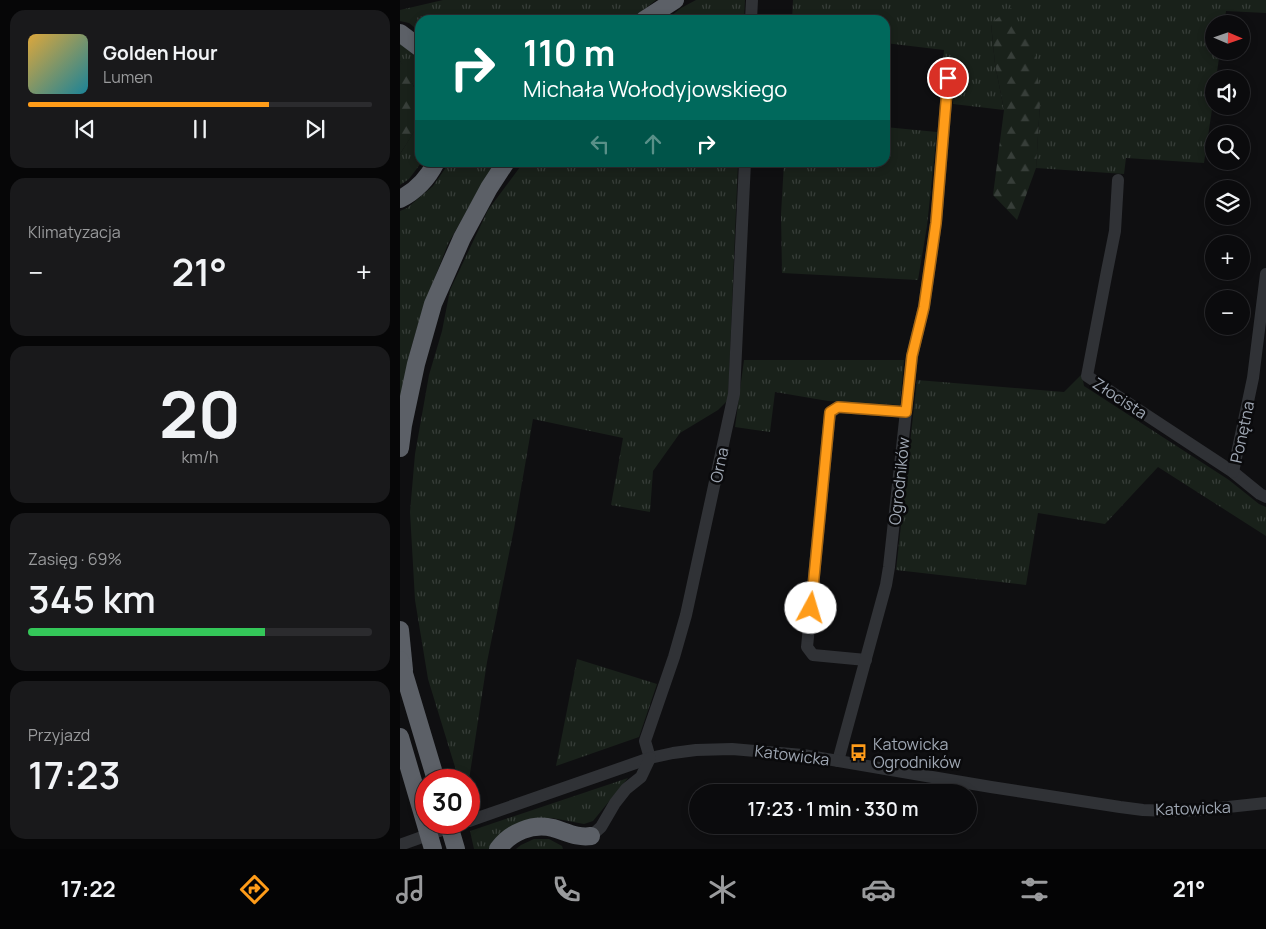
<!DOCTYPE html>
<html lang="pl">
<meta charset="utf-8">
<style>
body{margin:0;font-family:Manrope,sans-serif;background:#19191b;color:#f1f3f6;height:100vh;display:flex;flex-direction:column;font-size:19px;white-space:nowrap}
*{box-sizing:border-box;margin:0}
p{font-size:16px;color:#9a9b9d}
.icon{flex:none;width:28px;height:28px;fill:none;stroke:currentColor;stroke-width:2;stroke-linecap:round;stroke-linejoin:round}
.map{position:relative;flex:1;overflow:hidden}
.panel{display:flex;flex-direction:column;gap:10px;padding:10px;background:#060607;width:400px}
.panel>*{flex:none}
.guide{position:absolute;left:15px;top:15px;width:475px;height:152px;border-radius:15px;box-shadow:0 2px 8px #0003,0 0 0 1px #2b2b2e;background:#00695c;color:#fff;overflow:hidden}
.needle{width:32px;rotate:92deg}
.buttons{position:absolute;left:805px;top:15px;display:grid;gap:10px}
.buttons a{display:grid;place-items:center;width:45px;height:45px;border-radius:50%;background:#0b0b0d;box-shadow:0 2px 8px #0003,0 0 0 1px #2b2b2e;font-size:25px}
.speed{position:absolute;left:15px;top:769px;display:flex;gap:10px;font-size:25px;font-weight:700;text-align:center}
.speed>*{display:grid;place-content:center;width:65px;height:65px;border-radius:50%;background:#0b0b0d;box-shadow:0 2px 8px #0003,0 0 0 1px #2b2b2e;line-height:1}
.speed .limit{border:8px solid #d22;background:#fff;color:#111}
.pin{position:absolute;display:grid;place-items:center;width:42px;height:42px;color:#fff;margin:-21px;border:2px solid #fff;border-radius:50%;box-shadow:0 1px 5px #0007}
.me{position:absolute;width:55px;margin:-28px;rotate:6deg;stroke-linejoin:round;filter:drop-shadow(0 0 4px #0008)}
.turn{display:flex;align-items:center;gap:18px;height:105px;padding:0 25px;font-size:22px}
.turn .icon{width:65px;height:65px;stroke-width:2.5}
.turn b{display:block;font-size:35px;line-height:42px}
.lanes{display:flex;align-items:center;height:48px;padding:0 25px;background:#0003;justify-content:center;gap:25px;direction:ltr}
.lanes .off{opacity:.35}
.big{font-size:38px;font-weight:600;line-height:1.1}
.panel .card{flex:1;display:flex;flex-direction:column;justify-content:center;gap:8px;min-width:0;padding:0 18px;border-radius:15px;background:#19191b}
.panel .dial{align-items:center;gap:0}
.dial b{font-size:65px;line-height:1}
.song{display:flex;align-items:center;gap:15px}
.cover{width:60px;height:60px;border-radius:8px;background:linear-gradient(135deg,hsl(40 70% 55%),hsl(190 70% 35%))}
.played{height:5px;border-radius:2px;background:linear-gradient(90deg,#ff9c19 70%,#2b2b2e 70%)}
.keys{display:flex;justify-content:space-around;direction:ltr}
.heat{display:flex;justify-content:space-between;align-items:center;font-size:28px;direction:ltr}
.charge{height:8px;border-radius:4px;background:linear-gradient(90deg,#34c759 69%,#2b2b2e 0)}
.trip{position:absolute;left:289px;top:784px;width:288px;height:50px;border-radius:25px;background:#0b0b0d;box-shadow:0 2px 8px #0003,0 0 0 1px #2b2b2e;font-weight:600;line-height:50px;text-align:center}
.menu{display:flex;height:80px;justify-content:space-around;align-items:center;background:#040405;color:#9a9b9d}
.menu .icon{width:35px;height:35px}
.menu .active{color:#ff9c19}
.menu b{font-size:22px;color:#f1f3f6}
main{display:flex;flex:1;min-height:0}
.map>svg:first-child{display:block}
</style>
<main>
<section class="panel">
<div class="card">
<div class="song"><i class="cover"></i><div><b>Golden Hour</b><p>Lumen</p></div></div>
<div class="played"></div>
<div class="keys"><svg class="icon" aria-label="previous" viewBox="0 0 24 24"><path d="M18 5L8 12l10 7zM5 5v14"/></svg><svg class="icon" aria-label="pause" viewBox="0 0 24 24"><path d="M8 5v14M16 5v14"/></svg><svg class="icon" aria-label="next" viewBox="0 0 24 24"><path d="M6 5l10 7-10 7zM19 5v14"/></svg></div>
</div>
<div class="card"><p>Klimatyzacja</p>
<div class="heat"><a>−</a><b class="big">21°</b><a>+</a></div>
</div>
<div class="card dial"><b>20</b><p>km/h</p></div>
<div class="card"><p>Zasięg · 69%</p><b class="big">345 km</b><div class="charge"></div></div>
<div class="card"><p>Przyjazd</p><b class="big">17:23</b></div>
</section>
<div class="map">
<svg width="866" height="849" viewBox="0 0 866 849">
<defs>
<pattern id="grass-tufts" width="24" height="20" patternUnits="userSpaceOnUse" patternTransform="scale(1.25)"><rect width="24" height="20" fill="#19211a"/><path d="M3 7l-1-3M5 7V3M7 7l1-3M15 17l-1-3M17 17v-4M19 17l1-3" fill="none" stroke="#373e39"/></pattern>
<pattern id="forest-firs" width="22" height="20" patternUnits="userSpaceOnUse" patternTransform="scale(1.25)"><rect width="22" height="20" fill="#19211a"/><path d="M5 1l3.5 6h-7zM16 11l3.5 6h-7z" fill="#373e39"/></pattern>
</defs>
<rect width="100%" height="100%" fill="#0f0f11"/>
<!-- grass -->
<g fill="url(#grass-tufts)">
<path d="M 43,0 L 256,0 L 231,20 L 20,20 L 20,32 L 9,23 L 0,21 L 0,10 Z"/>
<path d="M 296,0 L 345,0 L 344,20 L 266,20 L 281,8 Z"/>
<path d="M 393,0 L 866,0 L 866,13 L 826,11 L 824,24 L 814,24 L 814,51 L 820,51 L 816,79 L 814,79 L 814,96 L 804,163 L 726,158 L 724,174 L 636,168 L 640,103 L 591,24 L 595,64 L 604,110 L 553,104 L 554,73 L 542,72 L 544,50 L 485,43 L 485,20 L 392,20 Z"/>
<path d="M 0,44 L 3,45 L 20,61 L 20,109 L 16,90 L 0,61 Z"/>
<path d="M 20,118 L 20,162 L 21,163 L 9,179 L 0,185 L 0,154 L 12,135 Z"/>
<path d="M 485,127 L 537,132 L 527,226 L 518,280 L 382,273 L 381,214 L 384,163 L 485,162 Z"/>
<path d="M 49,163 L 97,163 L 80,187 L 48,244 L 24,305 L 11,348 L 0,398 L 0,211 L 7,208 L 33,186 Z"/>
<path d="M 123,163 L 338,163 L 328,400 L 318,410 L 280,433 L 253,471 L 250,512 L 211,505 L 223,438 L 133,419 L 114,529 L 87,662 L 69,780 L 59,780 L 28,679 L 15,600 L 10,512 L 15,454 L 29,375 L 42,331 L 50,290 L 88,210 Z"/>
<path d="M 344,360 L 504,360 L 500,405 L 428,401 L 375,392 L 370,432 L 335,427 Z"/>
<path d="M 682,374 L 684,386 L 829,480 L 859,504 L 866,507 L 866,536 L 758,467 L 705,524 L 638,513 L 626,585 L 496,570 L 517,380 L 664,392 Z"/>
<path d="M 177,659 L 257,684 L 239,737 L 156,766 Z"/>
<path d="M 228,778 L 193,821 L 184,824 L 152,818 L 135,820 L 90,849 L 74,849 L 70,831 Z"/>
<path d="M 134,839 L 149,839 L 162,846 L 163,849 L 116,849 L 121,845 Z"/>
</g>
<!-- forest -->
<g fill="url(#forest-firs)">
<path d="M 611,8 L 636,55 L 640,103 L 636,168 L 617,220 L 593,195 L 604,110 L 595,64 L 591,23 Z"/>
<path d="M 0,61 C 9,73 24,104 19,120 C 15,132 7,143 0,154 Z"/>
</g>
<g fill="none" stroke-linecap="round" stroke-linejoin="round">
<!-- minor -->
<g stroke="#303236" stroke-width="12">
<path d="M 351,20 L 352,0"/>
<path d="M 718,180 L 715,231 L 707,271 L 687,376 L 833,472 L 860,494 L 866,497"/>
<path d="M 833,472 L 853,378 L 866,274"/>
<path d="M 466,660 L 413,655 L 407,647 L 430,413 L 438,407 L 506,412"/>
<path d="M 250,758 L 245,741 L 274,657 L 286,615 L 334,394 L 345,162"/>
<path d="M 438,761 L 486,585 L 489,567 L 512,356 L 524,307 L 536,223 L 548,78"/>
<path d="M 69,821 L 250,758 L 273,753 L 296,750 L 332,749 L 403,755 L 591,787 L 720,807 L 743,810 L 772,811 L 800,810 L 866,803"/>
<path d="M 191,836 L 201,827 L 215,803 L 226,789 L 241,777 L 250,758"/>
<path d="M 0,845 L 64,822"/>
</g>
<!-- highway -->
<g stroke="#5c6067" stroke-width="18">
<path d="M 244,20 L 275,0"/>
<path d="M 0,33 L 20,48"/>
<path d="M 0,199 C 16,191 28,178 36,162"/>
<path d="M 0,448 L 3,425 L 16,364 L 33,304 L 62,238 L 89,188 L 106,162"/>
<path d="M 0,630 L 4,670"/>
<path d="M 0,660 L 36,780"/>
<path d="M 0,737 L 33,849"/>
<path d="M 48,822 L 56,849"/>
<path d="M 98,849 C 111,832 132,823 153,828 C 167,832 177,838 191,836"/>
</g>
</g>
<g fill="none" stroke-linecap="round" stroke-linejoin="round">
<defs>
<path id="route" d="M 411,608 L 430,412 L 438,407 L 506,412 L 512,356 L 524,307 L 536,223 L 548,78"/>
</defs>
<!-- route casing -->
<use href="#route" stroke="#a66510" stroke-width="12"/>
<!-- route -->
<use href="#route" stroke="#ff9c19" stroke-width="9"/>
</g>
<!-- icons -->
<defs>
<symbol id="bus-bare" viewBox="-9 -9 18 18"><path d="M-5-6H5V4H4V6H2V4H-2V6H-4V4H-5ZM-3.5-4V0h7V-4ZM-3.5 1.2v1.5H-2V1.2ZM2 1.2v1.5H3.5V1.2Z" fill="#ff9c19" stroke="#0a0a0c" stroke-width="2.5" paint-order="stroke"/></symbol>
</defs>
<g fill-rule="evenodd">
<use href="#bus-bare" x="446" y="740" width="25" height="25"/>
</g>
<g text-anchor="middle" stroke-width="5" stroke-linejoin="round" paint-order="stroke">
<!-- street labels -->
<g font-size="16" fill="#9fa7b3" stroke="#0a0a0c">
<text transform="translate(720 398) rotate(33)" y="6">Złocista</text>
<text transform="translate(842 432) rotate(-78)" y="6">Ponętna</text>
<text transform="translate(319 465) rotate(-78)" y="6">Orna</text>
<text transform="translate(499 481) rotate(-84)" y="6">Ogrodników</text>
<text transform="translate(392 755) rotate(7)" y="6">Katowicka</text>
<text transform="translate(793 808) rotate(-2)" y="6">Katowicka</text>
</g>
<!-- poi labels -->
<g font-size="16" fill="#9fa7b3" stroke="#0a0a0c" text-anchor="start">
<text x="473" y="750">Katowicka<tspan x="473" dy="18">Ogrodników</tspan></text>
</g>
</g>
</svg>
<div class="buttons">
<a><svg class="needle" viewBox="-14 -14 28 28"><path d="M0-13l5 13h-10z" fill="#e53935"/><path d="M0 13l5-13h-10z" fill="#9a9b9d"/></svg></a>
<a><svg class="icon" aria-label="sound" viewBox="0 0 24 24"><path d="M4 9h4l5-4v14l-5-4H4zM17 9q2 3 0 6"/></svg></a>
<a><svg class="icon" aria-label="search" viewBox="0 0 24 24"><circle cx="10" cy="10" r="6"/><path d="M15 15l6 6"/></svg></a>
<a><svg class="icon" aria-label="layers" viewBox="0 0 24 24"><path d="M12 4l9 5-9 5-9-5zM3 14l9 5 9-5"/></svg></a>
<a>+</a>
<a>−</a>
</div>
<div class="speed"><div class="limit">30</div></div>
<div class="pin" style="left:548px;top:78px;background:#d93025"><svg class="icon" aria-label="arrive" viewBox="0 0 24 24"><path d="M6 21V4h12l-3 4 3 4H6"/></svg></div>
<svg class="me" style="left:411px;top:608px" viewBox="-20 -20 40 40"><circle r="19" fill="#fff"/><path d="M0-13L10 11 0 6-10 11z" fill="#ff9c19"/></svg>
<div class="trip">17:23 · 1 min · 330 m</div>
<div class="guide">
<div class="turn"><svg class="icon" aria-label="right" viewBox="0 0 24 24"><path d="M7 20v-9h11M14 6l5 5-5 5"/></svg><div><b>110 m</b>Michała Wołodyjowskiego</div></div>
<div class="lanes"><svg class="icon off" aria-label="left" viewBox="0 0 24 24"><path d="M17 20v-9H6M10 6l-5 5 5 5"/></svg><svg class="icon off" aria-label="ahead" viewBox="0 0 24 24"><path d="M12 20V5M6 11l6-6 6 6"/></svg><svg class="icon" aria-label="right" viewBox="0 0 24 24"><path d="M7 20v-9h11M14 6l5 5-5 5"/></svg></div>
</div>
</div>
</main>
<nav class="menu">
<b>17:22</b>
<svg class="icon active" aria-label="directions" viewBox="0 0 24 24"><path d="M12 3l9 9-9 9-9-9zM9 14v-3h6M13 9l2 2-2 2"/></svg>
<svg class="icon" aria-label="music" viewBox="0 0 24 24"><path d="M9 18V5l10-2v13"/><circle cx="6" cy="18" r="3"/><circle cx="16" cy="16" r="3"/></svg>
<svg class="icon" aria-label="phone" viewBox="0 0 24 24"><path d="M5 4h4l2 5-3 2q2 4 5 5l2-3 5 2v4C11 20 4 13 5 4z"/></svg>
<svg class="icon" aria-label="climate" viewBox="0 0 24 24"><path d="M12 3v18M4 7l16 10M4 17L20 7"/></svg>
<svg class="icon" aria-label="car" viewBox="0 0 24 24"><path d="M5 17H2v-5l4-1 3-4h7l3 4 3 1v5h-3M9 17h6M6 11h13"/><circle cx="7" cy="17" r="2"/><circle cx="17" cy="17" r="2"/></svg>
<svg class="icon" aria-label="filters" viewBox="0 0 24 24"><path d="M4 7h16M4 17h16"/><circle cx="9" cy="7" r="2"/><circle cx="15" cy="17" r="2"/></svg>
<b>21°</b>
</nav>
